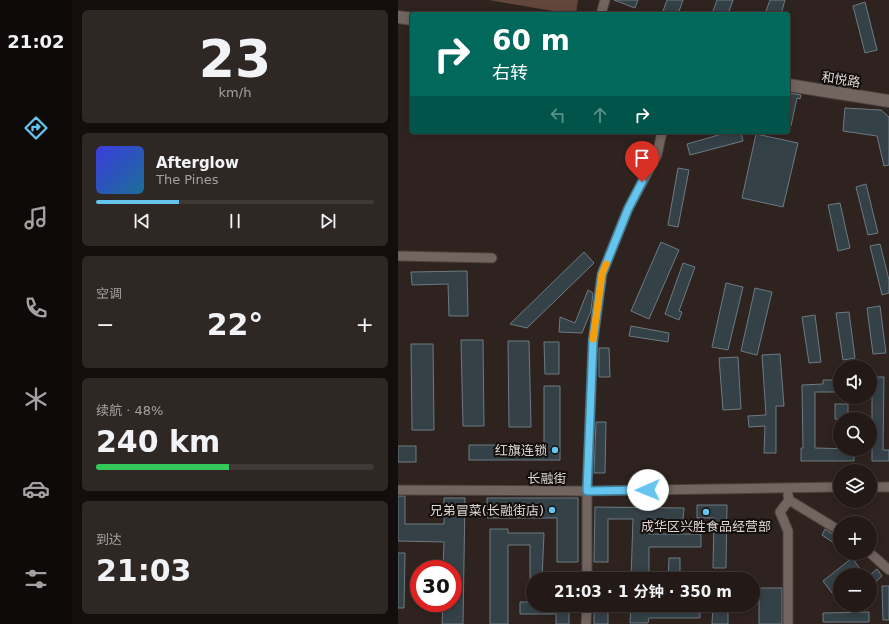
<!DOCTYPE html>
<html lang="zh">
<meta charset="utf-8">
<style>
body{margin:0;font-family:"DejaVu Sans","Noto Sans SC",sans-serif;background:#2f2724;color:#f1f3f6;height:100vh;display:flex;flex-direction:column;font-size:15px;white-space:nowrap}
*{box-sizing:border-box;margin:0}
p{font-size:13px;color:#a3a1a1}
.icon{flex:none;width:22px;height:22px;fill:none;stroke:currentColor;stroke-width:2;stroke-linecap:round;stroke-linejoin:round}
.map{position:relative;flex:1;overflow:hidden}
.drawer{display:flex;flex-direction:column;gap:10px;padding:10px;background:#130e0d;width:326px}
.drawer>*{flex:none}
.guide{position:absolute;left:12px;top:12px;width:380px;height:122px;border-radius:4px;box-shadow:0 2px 10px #0003,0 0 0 1px #403836;background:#00695c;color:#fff;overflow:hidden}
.fabs{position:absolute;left:435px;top:360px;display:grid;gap:8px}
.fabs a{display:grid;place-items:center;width:44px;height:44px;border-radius:50%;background:#231a17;box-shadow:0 2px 10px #0003,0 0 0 1px #403836;font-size:20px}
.speed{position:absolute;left:12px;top:560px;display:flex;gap:8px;font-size:20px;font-weight:700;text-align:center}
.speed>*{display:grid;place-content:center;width:52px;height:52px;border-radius:50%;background:#231a17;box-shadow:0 2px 10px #0003,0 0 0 1px #403836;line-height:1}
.speed .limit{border:6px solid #d22;background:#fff;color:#111}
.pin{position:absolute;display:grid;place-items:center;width:34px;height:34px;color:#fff;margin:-41px -17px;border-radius:50% 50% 50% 0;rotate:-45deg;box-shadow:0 0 4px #0007}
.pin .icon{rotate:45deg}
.me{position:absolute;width:44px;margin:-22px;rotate:269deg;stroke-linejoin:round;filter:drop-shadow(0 0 3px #0008)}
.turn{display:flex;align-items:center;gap:14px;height:84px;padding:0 16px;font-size:18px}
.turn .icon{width:52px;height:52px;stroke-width:2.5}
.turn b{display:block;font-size:28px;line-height:34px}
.lanes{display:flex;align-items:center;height:38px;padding:0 16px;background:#0003;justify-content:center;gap:20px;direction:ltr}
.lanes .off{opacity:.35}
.big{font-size:30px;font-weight:700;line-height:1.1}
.drawer .card{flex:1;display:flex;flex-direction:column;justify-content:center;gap:6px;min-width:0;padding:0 14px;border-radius:6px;background:#2f2724}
.drawer .dial{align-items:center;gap:0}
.dial b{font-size:52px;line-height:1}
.song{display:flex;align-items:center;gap:12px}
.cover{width:48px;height:48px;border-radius:6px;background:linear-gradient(135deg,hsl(240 70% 55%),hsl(200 70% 35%))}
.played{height:4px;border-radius:2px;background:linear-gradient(90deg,#65c5ee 30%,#403836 30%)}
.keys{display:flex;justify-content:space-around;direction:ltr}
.heat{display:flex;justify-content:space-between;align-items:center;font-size:22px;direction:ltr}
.charge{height:6px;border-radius:3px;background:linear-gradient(90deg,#34c759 48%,#403836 0)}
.trip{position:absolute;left:128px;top:572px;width:234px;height:40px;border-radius:20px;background:#231a17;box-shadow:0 2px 10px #0003,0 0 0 1px #403836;font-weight:700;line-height:40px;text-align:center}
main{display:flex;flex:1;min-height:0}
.menu{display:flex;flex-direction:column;width:72px;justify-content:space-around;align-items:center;background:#0e0a09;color:#a3a1a1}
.menu .icon{width:28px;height:28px}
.menu .current{color:#65c5ee}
.menu b{font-size:18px;color:#f1f3f6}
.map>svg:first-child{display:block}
</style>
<main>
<nav class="menu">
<b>21:02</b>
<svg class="icon current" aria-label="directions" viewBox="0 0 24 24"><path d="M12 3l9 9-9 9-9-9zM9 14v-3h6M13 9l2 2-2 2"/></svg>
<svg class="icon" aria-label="music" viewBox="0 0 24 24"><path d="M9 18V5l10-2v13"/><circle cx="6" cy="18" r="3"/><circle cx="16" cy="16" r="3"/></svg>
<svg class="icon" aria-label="phone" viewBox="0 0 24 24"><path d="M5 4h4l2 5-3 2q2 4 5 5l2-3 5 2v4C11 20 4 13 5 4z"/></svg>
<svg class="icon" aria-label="climate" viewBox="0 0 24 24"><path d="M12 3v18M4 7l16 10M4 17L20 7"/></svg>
<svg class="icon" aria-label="car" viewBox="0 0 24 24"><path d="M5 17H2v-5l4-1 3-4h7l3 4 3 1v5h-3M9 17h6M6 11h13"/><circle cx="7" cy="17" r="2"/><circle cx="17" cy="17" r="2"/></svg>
<svg class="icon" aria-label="filters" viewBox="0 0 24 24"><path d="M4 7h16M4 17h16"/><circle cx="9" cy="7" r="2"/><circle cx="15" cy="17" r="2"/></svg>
</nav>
<section class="drawer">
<div class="card dial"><b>23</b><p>km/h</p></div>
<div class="card">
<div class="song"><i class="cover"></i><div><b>Afterglow</b><p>The Pines</p></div></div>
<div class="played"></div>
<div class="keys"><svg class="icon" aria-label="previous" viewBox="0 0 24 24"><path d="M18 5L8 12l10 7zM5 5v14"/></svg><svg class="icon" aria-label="pause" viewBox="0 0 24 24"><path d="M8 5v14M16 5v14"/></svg><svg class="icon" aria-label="next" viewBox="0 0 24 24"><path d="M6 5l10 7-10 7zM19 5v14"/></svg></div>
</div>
<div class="card"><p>空调</p>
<div class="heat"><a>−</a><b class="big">22°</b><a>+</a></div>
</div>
<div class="card"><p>续航 · 48%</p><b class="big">240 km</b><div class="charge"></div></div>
<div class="card"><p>到达</p><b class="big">21:03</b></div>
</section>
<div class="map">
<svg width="491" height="624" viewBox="0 0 491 624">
<rect width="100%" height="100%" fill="#2f231f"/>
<!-- green -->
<path fill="#62463b" d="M 91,0 L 180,0 L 178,14 L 172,14 Z"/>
<!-- building -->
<g fill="#344147" stroke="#6c7b82">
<path d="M 216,0 L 240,0 L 237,8 Z"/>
<path d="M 269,0 L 285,0 L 280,14 L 264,14 Z"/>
<path d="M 319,0 L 335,0 L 330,14 L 314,14 Z"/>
<path d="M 372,0 L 387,0 L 383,14 L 367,14 Z"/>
<path d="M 467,2 L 479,50 L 467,53 L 455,6 Z"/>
<path d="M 390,93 L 403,95 L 402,99 L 399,98 L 393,126 L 390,125 Z"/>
<path d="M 447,108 L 483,110 L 491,117 L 491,165 L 486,166 L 479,136 L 445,131 Z"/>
<path d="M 331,132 L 343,132 L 345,141 L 292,155 L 289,144 Z"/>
<path d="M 358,134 L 400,143 L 385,207 L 344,198 Z"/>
<path d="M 280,168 L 291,170 L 280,227 L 270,225 Z"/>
<path d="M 468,184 L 480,233 L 470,235 L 458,187 Z"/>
<path d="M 442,203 L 452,248 L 440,251 L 430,205 Z"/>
<path d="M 263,242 L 281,250 L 251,319 L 233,311 Z"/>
<path d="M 482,244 L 491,280 L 491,293 L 484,295 L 472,246 Z"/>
<path d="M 186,252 L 196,263 L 129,328 L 112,324 Z"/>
<path d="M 285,263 L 297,267 L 281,311 L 284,312 L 281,320 L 267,314 Z"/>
<path d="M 69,271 L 70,316 L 51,316 L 50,284 L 14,285 L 13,272 Z"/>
<path d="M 328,283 L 345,287 L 330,350 L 314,347 Z"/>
<path d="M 357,288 L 374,292 L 359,355 L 343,351 Z"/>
<path d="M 190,290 L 195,293 L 193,311 L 184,333 L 161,332 L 162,317 L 177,323 Z"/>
<path d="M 482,306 L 488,353 L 475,354 L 469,308 Z"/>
<path d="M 451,312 L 457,358 L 445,360 L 438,313 Z"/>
<path d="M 417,315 L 423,362 L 411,363 L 404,317 Z"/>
<path d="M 233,326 L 271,333 L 270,342 L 231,336 Z"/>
<path d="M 63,340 L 85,340 L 86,426 L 65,426 Z"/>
<path d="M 110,341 L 131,341 L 133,427 L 111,427 Z"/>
<path d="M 146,342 L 161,342 L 161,374 L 147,374 Z"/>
<path d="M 13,344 L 35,344 L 36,430 L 14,430 Z"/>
<path d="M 201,348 L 211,348 L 212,377 L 201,377 Z"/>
<path d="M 382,354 L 386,406 L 378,406 L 378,453 L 366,453 L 367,426 L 351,427 L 350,416 L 368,415 L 364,355 Z"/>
<path d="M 340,357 L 343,409 L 325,410 L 321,358 Z"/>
<path d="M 474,377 L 486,377 L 485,450 L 491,450 L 491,461 L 474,461 Z"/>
<path d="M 425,380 L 442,380 L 442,392 L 417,392 L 417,448 L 456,449 L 456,461 L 403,461 L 403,448 L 405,448 L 404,385 L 425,384 Z"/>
<path d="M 146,386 L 162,386 L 162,460 L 71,460 L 71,445 L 146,445 Z"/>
<rect x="437" y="404" width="13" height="15"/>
<path d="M 198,422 L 208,422 L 207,473 L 196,473 Z"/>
<rect x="0" y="446" width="18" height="16"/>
<path d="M 0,496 L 7,496 L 7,524 L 46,524 L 46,498 L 67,498 L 65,624 L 44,624 L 45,603 L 55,603 L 55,569 L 45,569 L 46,542 L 0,541 Z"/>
<path d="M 89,498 L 180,498 L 180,562 L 159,562 L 159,518 L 89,518 Z"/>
<path d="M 299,505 L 329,505 L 328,568 L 315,568 L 316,518 L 299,518 Z"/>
<path d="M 197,507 L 286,508 L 285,520 L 251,520 L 251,534 L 303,534 L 303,547 L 251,547 L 251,579 L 233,579 L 235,519 L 210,519 L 210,562 L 196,562 Z"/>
<path d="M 92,529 L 110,529 L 110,533 L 146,533 L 144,579 L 132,579 L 132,545 L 110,545 L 110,624 L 92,624 Z"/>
<path d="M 427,529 L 442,539 L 442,547 L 424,535 Z"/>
<path d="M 0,553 L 7,553 L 6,608 L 0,608 Z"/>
<path d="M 271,558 L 282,558 L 282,579 L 270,579 Z"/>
<path d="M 454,558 L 467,575 L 442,575 L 442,586 L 434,593 L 425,581 Z"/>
<path d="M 479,569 L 484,576 L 472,587 L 472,575 Z"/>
<rect x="196" y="573" width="14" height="6"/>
<path d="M 484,586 L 491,586 L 491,620 L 485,620 Z"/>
<rect x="361" y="588" width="23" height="36"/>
<path d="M 122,602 L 135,602 L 135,605 L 171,605 L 171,624 L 158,624 L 158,614 L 122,614 Z"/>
<rect x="196" y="605" width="14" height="19"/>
<path d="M 233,605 L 302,605 L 302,618 L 251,618 L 250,623 L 232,623 Z"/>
<path d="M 315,605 L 330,605 L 330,624 L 314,624 Z"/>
<path d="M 471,612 L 471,622 L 425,622 L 425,613 Z"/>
</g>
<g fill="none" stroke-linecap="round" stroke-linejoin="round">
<defs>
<g id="street">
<path d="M 203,14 L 207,0"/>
<path d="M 0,256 L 94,258"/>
<path d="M 472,487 L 491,487"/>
<path d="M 0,490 L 189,491 L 442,487"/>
<path d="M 390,495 L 391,500 L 442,531"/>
<path d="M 472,553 L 491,570"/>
<path d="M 189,579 L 189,491 L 195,341 L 204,274 L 230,209 L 259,155 L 264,132"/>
<path d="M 188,624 L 189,605"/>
<path d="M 390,624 L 390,531 L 382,512 L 391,500"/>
</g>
<g id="secondary">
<path d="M 0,17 L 14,19"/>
<path d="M 390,85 L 491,101"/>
</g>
</defs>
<!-- street casing -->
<use href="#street" stroke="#4b423e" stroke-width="11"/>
<!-- secondary casing -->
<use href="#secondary" stroke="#4b423e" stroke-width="14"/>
<!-- street -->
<use href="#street" stroke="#72645f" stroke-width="9"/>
<!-- secondary -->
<use href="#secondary" stroke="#72645f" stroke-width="12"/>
</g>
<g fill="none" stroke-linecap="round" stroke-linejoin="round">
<defs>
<path id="route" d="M 244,182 L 230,209 L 204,274 L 195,341 L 189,491 L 250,490"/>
</defs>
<!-- route casing -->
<use href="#route" stroke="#42809b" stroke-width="10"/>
<!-- route -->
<use href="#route" stroke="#65c5ee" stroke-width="7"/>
<!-- slow -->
<path stroke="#f59e0b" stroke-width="7" d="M 195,339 L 204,274 L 208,264"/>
</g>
<!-- markers -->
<g fill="#65c5ee" stroke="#130e0c" stroke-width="1.5">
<circle cx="157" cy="450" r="4"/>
<circle cx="154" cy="510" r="4"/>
<circle cx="308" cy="512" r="4"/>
</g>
<g text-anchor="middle" stroke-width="4" stroke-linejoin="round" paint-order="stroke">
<!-- street labels -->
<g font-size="13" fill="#dfd7d4" stroke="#130e0c">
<text transform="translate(443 79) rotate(9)" y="5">和悦路</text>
<text x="149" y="483">长融街</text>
</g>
<!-- poi labels -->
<g font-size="13" fill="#dfd7d4" stroke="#130e0c" text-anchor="end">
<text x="149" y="455">红旗连锁</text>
<text x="146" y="515">兄弟冒菜(长融街店)</text>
<text x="308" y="531" text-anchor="middle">成华区兴胜食品经营部</text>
</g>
</g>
</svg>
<div class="fabs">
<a><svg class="icon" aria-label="sound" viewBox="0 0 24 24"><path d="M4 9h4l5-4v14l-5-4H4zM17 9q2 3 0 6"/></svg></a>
<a><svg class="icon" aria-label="search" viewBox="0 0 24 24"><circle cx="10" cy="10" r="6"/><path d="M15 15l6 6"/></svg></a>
<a><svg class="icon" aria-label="layers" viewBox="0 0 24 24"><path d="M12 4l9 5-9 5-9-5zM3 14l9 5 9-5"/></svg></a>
<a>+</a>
<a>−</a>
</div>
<div class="speed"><div class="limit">30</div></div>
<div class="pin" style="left:244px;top:182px;background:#d93025"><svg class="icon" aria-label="arrive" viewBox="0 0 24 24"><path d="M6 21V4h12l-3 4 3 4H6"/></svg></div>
<svg class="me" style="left:250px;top:490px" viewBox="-20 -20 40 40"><circle r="19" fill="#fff"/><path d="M0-13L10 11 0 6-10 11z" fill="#65c5ee"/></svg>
<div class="trip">21:03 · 1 分钟 · 350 m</div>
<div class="guide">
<div class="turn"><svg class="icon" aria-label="right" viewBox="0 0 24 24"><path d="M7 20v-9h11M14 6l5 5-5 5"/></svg><div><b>60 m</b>右转</div></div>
<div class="lanes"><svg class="icon off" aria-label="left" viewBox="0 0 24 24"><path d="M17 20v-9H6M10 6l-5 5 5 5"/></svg><svg class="icon off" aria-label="ahead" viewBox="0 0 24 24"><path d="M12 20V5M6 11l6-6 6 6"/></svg><svg class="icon" aria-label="right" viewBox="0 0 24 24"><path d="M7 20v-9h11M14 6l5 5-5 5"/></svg></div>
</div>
</div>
</main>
